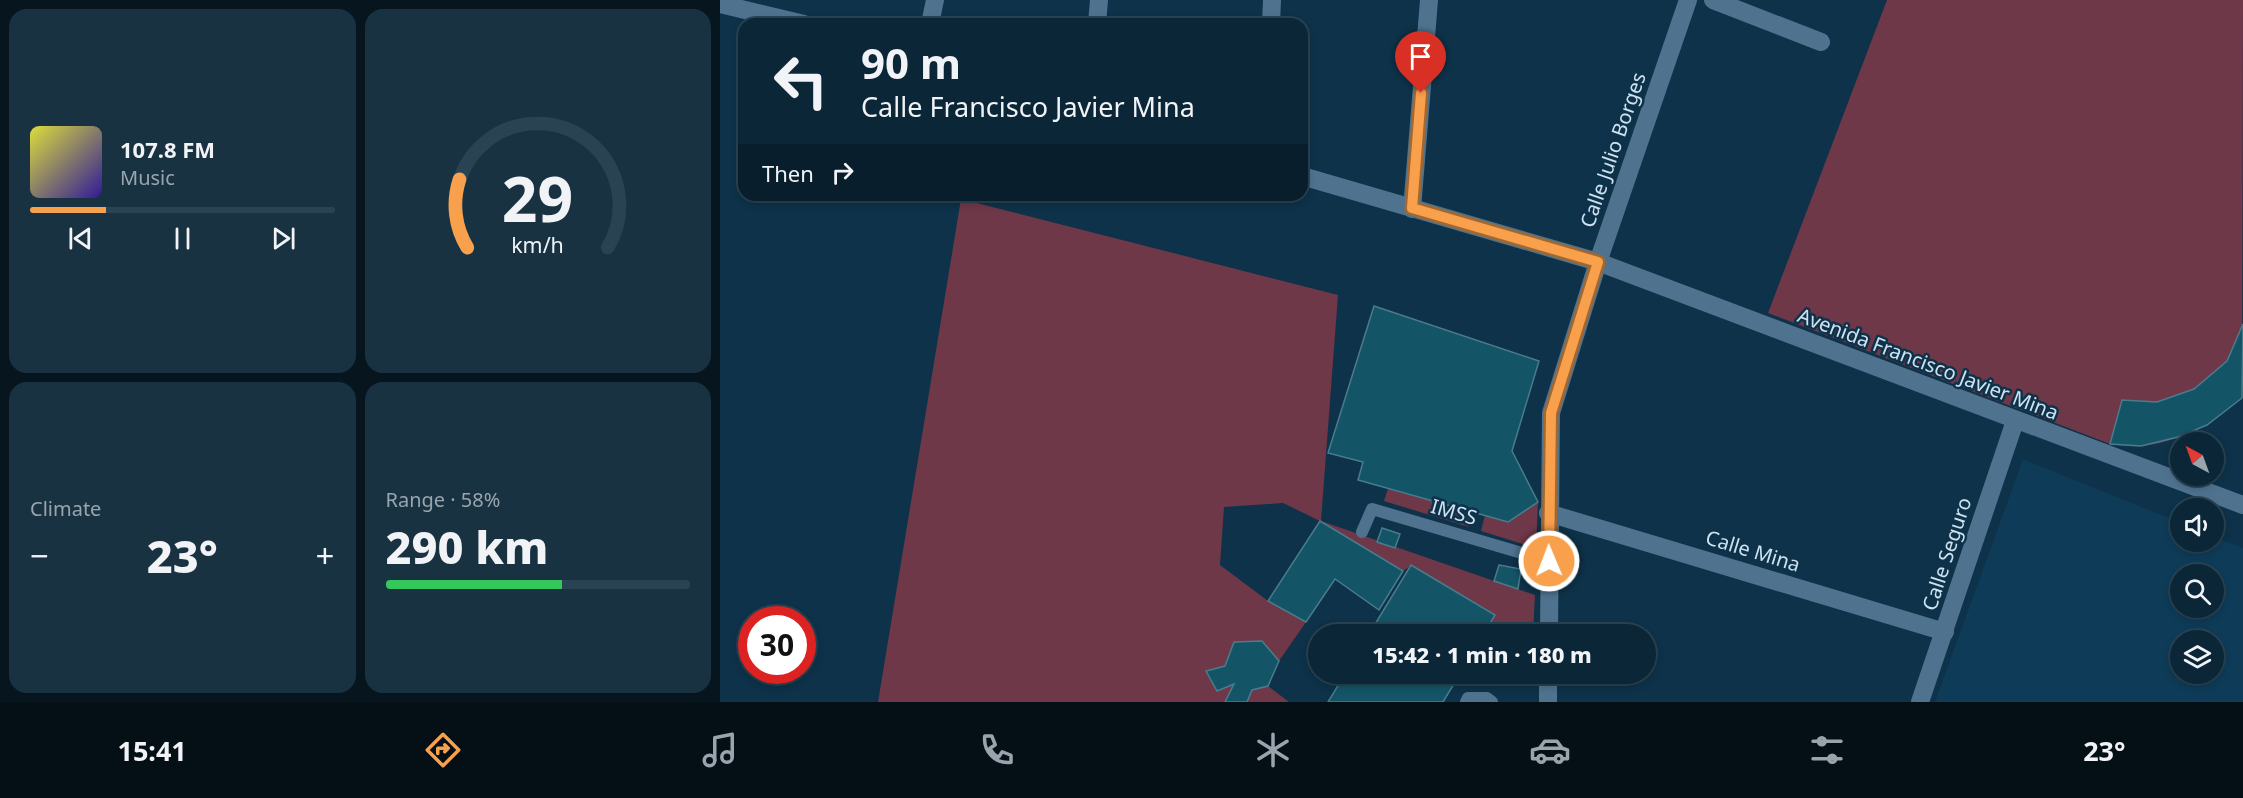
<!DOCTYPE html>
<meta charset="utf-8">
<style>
body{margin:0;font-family:"Noto Sans",sans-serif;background:#183242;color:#f1f3f6;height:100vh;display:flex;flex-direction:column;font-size:22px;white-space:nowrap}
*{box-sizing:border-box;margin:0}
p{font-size:20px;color:#99a5ad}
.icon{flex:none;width:33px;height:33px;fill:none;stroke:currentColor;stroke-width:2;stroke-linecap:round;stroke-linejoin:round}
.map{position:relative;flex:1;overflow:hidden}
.details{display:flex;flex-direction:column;gap:9px;padding:9px;background:#06151e;width:720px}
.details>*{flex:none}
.top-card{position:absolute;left:18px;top:18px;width:570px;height:183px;border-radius:18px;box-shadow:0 3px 9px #0003,0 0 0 2px #2a4352;background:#0a2637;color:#f1f3f6;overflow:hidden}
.needle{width:39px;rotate:319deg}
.tools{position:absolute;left:1450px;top:432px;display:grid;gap:12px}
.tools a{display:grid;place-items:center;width:54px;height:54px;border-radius:50%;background:#0a2637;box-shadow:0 3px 9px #0003,0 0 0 2px #2a4352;font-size:30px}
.speed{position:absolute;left:18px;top:606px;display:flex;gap:12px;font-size:30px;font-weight:700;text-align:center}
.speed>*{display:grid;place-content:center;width:78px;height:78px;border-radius:50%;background:#0a2637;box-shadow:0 3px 9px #0003,0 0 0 2px #2a4352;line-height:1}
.speed .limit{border:9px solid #d22;background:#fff;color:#111}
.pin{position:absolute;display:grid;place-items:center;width:51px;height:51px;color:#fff;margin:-62px -26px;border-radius:50% 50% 50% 0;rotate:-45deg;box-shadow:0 0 6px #0007}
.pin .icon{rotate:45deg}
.me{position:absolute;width:66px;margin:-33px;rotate:359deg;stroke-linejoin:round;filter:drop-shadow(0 0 4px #0008)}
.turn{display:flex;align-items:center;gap:21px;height:126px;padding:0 24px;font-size:27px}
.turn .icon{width:78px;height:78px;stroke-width:2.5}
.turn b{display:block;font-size:42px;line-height:51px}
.then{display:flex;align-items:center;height:57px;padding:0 24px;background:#0003;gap:12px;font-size:22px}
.big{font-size:45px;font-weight:800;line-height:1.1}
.details .widget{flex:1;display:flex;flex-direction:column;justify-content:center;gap:9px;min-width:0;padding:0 21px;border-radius:18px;background:#183242}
.details .dial{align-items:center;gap:0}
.dial svg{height:156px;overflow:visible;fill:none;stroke:#2a4352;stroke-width:7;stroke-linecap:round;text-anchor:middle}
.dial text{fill:#f1f3f6;stroke:none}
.song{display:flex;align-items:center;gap:18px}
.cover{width:72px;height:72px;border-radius:9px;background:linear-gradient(135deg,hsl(60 70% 55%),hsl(250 70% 35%))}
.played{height:6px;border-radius:3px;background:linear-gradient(90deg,#f9a04c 25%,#2a4352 25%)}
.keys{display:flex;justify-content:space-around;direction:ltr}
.heat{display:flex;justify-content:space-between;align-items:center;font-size:33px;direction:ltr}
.charge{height:9px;border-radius:4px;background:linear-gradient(90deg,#34c759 58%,#2a4352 0)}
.details .tiles{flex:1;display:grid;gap:9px;grid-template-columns:repeat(2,1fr)}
.trip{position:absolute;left:588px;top:624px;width:348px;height:60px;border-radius:30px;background:#0a2637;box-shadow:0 3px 9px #0003,0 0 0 2px #2a4352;font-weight:800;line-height:60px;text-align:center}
.tab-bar{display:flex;height:96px;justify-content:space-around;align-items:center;background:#040f16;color:#99a5ad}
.tab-bar .icon{width:42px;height:42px}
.tab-bar .on{color:#f9a04c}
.tab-bar b{font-size:27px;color:#f1f3f6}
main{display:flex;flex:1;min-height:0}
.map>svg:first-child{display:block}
</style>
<main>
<section class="details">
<div class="tiles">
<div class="widget">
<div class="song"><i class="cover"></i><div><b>107.8 FM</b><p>Music</p></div></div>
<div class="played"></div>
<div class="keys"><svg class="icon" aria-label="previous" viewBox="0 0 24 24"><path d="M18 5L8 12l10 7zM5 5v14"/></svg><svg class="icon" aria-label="pause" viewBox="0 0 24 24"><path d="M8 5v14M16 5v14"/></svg><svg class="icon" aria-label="next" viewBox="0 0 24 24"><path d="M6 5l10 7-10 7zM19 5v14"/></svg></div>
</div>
<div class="widget dial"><svg viewBox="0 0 100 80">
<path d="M14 69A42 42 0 1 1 86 69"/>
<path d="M14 69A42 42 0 0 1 10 34" stroke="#f9a04c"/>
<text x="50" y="56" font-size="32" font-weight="700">29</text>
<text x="50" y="72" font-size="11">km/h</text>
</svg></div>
<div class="widget"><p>Climate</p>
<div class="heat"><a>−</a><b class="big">23°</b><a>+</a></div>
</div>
<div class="widget"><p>Range · 58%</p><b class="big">290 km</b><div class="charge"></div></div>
</div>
</section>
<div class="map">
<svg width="1523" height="702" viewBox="0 0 1523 702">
<rect width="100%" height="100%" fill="#0d3249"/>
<!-- built -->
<path fill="#0e3b58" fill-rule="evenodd" d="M 1303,459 L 1461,523 L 1461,542 L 1494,542 L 1494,537 L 1523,548 L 1523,702 L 1215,702 ZM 1461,574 L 1494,574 L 1494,608 L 1461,608 ZM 1461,640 L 1494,640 L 1494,674 L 1461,674 Z"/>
<!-- green -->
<g fill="#6f3849">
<path d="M 1167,0 L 1523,0 L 1522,398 C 1492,421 1462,442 1422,446 C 1412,447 1400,445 1390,444 L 1048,313 Z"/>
<path d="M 241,199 L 618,295 L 601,521 L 815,595 L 813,634 L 764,634 L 775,615 L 692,565 L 683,571 L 600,521 L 563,503 L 504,507 L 500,565 L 548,601 L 586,622 L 559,661 L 542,641 L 514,642 L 505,666 L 487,672 L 497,691 L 514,684 L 505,702 L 158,702 Z"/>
<path d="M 668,489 L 754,512 L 749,527 L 664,501 Z"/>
<path d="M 818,502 L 816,548 L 761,531 L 765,515 L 788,521 Z"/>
<path d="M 548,686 L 569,702 L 527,702 L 532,690 Z"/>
</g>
<!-- building -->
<g fill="#145467" stroke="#4a7c8c" stroke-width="1.5">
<path d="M 654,306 L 819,361 L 792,451 L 818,502 L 788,522 L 638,480 L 643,462 L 608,453 Z"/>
<path d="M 1523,324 L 1522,398 L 1487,425 L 1458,437 L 1421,446 L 1390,444 L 1402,400 L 1437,402 L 1474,389 L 1507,361 Z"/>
<path d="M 600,521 L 683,571 L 659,610 L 615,579 L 586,622 L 548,601 Z"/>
<path d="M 662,528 L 680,534 L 675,548 L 657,542 Z"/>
<path d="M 691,565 L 775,615 L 764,634 L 649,634 Z"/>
<path d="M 779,565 L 801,569 L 798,589 L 774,581 Z"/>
<path d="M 542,641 L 559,661 L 548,686 L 532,690 L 527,702 L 505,702 L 514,684 L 497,691 L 486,671 L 505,666 L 514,642 Z"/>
<path d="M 625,674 L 740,674 L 723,702 L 608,702 Z"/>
</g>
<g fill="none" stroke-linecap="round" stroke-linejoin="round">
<!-- service -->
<g stroke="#4f738f" stroke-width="12">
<path d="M 642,532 L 652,509 L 829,561"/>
<path d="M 746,702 L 748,698 L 767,698 L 772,702"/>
</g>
<!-- minor -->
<g stroke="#4f738f" stroke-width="18">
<path d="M 993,0 L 1101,42"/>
<path d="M 0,4 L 84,24"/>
<path d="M 210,24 L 215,0"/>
<path d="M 377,24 L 379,0"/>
<path d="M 551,24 L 552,0"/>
<path d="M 582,176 L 878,262 L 1523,505"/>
<path d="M 692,209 L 709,0"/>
<path d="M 828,513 L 1225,632"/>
<path d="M 829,634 L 831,413 L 878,262 L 968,0"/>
<path d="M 828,702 L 828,674"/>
<path d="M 1200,702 L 1295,421"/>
</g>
</g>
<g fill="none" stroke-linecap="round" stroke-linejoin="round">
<defs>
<path id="route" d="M 701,93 L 692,208 L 878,262 L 831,413 L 829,561"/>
</defs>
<!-- route casing -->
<use href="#route" stroke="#a26831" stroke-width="15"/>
<!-- route -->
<use href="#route" stroke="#f9a04c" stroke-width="10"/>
</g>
<g text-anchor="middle" stroke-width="5" stroke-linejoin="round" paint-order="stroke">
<!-- street labels -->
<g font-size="20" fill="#cee2f1" stroke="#0d3249">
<text transform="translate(893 150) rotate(-71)" y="7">Calle Julio Borges</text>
<text transform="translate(1208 364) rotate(21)" y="7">Avenida Francisco Javier Mina</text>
<text transform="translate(734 512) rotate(16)" y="7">IMSS</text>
<text transform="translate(1033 551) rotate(17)" y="7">Calle Mina</text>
<text transform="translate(1227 554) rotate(-72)" y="7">Calle Seguro</text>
</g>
</g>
</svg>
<div class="tools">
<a><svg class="needle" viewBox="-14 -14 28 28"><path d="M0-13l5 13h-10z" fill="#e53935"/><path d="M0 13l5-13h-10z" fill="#99a5ad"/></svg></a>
<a><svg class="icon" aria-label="sound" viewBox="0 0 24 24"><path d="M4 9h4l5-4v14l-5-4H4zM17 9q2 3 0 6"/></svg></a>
<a><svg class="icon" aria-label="search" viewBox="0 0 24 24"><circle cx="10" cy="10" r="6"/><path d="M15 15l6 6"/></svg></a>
<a><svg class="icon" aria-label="layers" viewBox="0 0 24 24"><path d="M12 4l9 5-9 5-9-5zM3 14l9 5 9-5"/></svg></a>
</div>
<div class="speed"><div class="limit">30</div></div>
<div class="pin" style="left:701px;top:93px;background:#d93025"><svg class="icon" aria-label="arrive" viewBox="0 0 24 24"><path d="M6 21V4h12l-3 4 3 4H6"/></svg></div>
<svg class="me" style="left:829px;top:561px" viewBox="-20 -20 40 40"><circle r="17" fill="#f9a04c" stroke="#fff" stroke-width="3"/><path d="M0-11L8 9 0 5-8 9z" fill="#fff"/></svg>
<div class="trip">15:42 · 1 min · 180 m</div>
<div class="top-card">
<div class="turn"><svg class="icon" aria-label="left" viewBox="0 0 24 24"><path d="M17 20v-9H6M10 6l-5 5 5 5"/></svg><div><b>90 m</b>Calle Francisco Javier Mina</div></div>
<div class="then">Then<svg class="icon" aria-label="right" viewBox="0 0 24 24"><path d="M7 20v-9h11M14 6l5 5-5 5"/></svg></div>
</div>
</div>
</main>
<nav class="tab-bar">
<b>15:41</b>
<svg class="icon on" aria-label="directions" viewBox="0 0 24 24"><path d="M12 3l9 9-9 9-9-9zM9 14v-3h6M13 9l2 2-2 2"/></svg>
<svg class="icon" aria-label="music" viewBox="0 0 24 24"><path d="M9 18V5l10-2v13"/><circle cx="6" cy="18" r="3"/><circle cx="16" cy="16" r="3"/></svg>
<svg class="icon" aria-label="phone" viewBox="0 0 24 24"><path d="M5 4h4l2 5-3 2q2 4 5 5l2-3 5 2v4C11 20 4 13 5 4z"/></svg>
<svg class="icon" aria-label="climate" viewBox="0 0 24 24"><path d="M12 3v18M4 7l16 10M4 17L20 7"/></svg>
<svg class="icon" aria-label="car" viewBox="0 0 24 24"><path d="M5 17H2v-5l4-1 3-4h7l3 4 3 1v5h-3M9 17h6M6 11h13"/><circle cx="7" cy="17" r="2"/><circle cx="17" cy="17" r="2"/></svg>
<svg class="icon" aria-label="filters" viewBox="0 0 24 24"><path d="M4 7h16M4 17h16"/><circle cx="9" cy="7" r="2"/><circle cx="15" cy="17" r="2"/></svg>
<b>23°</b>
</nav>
